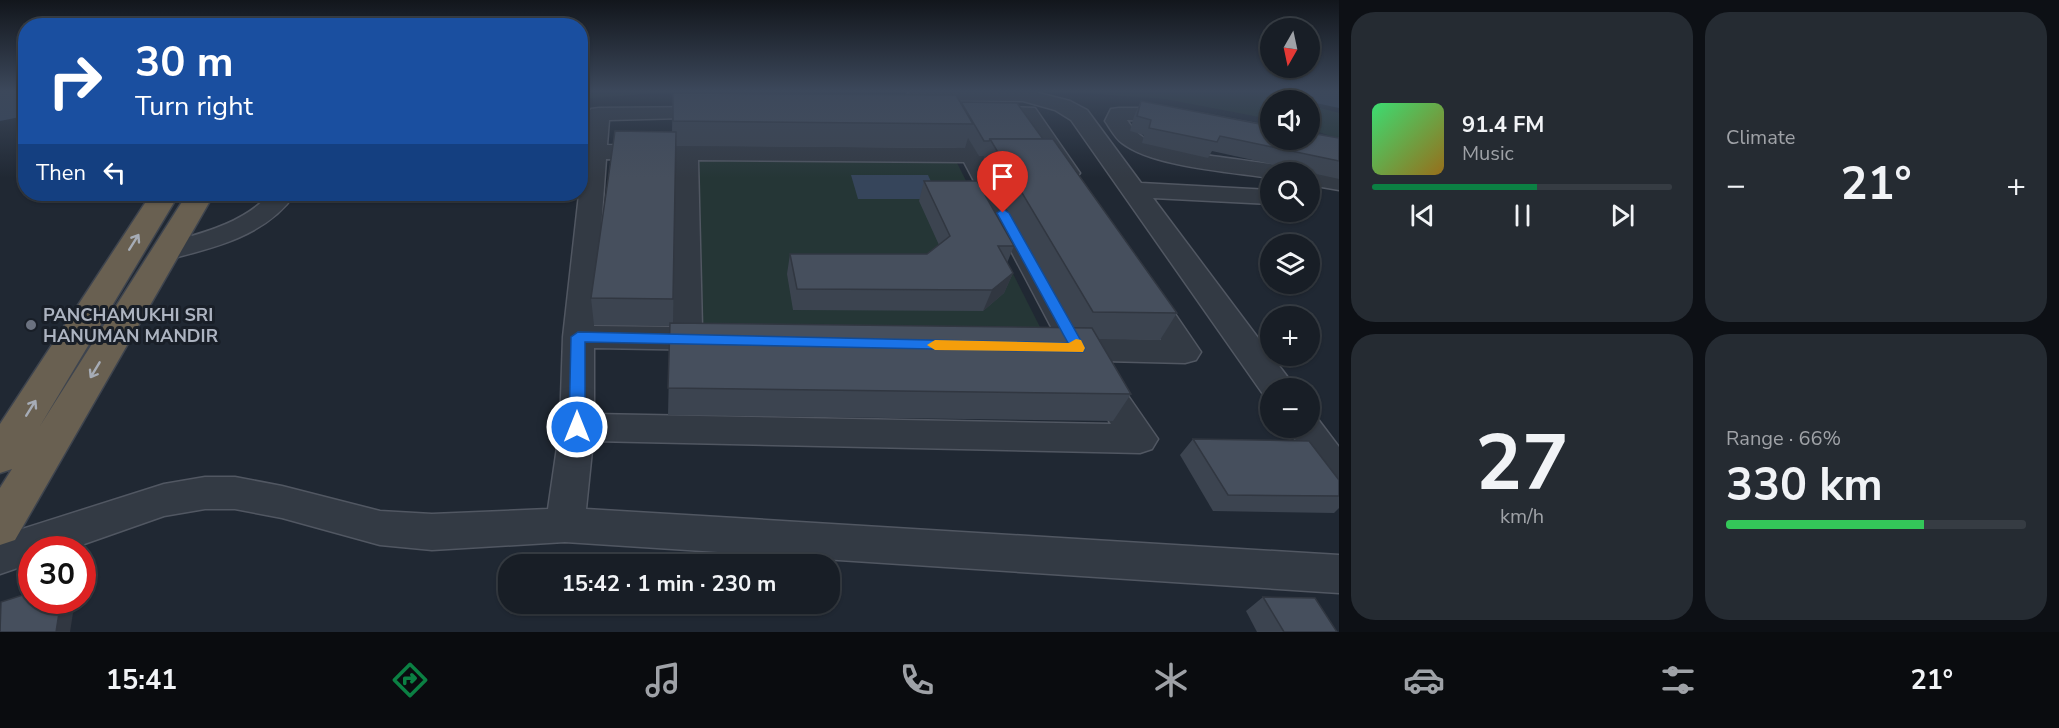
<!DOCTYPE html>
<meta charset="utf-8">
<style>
body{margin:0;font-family:"Nunito Sans",sans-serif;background:#252b32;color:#f1f3f6;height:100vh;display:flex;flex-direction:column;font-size:22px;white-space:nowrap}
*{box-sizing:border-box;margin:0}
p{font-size:20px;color:#9fa2a7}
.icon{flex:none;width:33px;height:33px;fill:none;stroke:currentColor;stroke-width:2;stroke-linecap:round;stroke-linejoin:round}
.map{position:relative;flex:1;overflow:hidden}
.drawer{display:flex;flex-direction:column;gap:12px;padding:12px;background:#0d1015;width:720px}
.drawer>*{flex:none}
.top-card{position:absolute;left:18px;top:18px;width:570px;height:183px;border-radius:24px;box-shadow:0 2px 4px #0004,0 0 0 2px #363c43;background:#1a4fa0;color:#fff;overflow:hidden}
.needle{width:39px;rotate:189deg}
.tools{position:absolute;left:1260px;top:18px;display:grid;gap:12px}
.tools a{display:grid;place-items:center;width:60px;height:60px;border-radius:50%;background:#181e26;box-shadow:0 2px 4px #0004,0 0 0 2px #363c43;font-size:30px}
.speed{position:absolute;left:18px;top:536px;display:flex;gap:12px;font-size:30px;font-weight:700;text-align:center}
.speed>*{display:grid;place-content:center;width:78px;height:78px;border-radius:50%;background:#181e26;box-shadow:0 2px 4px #0004,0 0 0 2px #363c43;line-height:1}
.speed .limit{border:9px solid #d22;background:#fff;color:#111}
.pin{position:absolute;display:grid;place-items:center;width:51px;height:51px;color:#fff;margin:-62px -26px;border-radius:50% 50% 50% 0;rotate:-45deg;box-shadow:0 0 6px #0007}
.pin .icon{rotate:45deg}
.me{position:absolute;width:66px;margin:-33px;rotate:0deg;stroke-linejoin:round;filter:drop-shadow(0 0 4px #0008)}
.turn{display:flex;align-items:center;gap:21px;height:126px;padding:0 18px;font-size:27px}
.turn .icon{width:78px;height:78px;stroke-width:2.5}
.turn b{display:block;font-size:42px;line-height:51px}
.then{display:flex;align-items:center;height:57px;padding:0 18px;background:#0003;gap:12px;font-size:22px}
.big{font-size:45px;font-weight:700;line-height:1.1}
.drawer .tile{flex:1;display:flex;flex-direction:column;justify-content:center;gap:9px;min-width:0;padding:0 21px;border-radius:24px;background:#252b32}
.drawer .dial{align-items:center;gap:0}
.dial b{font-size:78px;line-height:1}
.song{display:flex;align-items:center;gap:18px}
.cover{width:72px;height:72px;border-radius:9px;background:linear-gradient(135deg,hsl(140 70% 55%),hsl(40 70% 35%))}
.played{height:6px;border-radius:3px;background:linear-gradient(90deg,#0b8043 55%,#363c43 55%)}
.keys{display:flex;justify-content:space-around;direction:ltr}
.heat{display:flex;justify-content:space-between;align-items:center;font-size:33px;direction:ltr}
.charge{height:9px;border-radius:4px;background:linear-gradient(90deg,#34c759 66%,#363c43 0)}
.drawer .tiles{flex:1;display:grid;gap:12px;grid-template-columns:repeat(2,1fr)}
.trip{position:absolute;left:498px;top:554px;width:342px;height:60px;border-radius:24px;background:#181e26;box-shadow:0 2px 4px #0004,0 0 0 2px #363c43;font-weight:700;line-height:60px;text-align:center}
.dock{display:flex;height:96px;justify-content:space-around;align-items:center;background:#0a0c0f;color:#9fa2a7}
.dock .icon{width:42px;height:42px}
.dock .on{color:#0b8043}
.dock b{font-size:27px;color:#f1f3f6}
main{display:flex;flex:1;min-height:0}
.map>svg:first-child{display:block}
</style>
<main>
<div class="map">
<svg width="1339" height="632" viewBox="0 0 1339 632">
<rect width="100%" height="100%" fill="#202833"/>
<!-- green -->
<g fill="#253636">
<path d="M 581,90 L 694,90 L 581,99 Z"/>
<path d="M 962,90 L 1245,90 L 1294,100 L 1270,100 L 1270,119 L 1165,99 L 1069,92 Z"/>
<path d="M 1310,105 L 1339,113 L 1339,139 L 1310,129 Z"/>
<path d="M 697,156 L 955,159 L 1044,335 L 701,331 Z"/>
</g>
<!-- water -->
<g fill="#36455b">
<path d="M 0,90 L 25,90 L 25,116 L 0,121 Z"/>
<path d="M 1256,90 L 1339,90 L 1339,108 Z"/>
<path d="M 851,175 L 928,175 L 939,199 L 858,199 Z"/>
</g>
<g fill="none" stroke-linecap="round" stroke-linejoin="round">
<defs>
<g id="minor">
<path d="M 919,90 L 1027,90 L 1070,101 L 1087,110 L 1141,183 L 1270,190 L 1270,204 L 1153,198 L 1289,379 L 1293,388 L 1270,388 L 1270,398 L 1265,397 L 1071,120 L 1055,110 L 1023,101 L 909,100 L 906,96 L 909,92 Z"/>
<path d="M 983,106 L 1035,108 L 1080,173 L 1076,178 L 1068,180 L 1060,178 L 1021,118 L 976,116 L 972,112 L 976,108 Z"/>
<path d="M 713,107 L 720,109 L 724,113 L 720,117 L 609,120 L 607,145 L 957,148 L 951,136 L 954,131 L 962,129 L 970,131 L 1088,338 L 1161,340 L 1131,293 L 1136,286 L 1146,283 L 1156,286 L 1201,352 L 1196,360 L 1185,363 L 1104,361 L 1158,439 L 1152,449 L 1140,453 L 593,441 L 586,509 L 1339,555 L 1339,593 L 565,542 L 432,550 L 380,545 L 282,518 L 235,509 L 205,509 L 164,516 L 70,549 L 32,549 L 32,563 L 0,574 L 0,536 L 164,484 L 205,477 L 235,477 L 282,486 L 380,511 L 432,514 L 548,509 L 560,427 L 563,337 L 588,114 L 591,109 L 599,108 ZM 606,159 L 674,160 L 672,327 L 594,326 ZM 698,160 L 964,162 L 1057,338 L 1052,340 L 1047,348 L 1052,356 L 1069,359 L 1111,424 L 594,414 L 594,348 L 712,350 L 723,347 L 727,339 L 723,331 L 702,328 Z"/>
<path d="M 1119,108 L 1163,108 L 1182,111 L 1185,116 L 1182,121 L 1174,122 L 1127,120 C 1133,130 1141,137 1151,142 C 1183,155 1241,159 1277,165 L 1285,167 L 1289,172 L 1270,172 L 1270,178 C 1231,172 1153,167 1122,143 C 1115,138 1110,128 1105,121 L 1111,109 Z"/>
<path d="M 1310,171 L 1339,176 L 1339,190 L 1310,185 L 1310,172 L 1303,172 Z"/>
<path d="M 270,194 L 295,194 C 266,236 213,248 166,260 L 156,258 L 152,252 L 156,246 C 197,234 240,226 270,194 Z"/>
<path d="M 1310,416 L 1317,418 L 1339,447 L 1339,492 L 1326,487 L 1288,428 L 1310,428 Z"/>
</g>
<path id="highway" d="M 151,194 L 179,194 L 40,426 L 187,194 L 214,194 L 15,540 L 0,545 L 0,488 L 12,469 L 0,473 L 0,424 Z"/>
</defs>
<!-- minor casing -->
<use href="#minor" stroke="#515762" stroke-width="3"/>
<!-- highway casing -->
<use href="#highway" stroke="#3e444e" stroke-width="3"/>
<!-- minor -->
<use href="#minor" fill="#333a44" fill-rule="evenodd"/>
<!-- highway -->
<use href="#highway" fill="#696051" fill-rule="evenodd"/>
</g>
<!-- wall -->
<g fill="#3c4450" fill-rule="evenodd">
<path d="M 673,93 L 961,103 L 1043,139 L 1177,313 L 1160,340 L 1099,339 L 1131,394 L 1113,421 L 668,415 L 670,326 L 594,325 L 591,298 L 672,131 ZM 968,138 L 979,156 L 984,156 L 982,164 L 1072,328 L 673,323 L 676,146 L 965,148 Z"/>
<path d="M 1141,101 L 1339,138 L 1339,179 L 1212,151 L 1208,158 L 1142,143 L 1144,135 L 1130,131 L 1134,116 Z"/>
<path d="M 924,181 L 1014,246 L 1007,263 L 1013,273 L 1004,293 L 983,311 L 793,310 L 787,274 L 790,254 L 927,254 L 939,245 L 919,201 Z"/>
<path d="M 1193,439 L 1339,480 L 1339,508 L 1334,513 L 1213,511 L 1180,455 Z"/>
<path d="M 1263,597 L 1337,632 L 1257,632 L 1246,611 Z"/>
</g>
<!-- shaded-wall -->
<g fill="#313741">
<path d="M 1013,273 L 1004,293 L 983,311 L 992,290 Z"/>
<path d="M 61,600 L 75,600 L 70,632 L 56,632 Z"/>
</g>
<!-- building -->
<g fill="#464f5d" stroke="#313741" stroke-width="1.5">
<path d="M 673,93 L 956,95 L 973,124 L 673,121 Z"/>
<path d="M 1141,101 L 1270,126 L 1270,140 L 1310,140 L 1310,133 L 1339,138 L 1339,161 L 1220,136 L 1217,142 L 1149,128 L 1151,120 L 1137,116 Z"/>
<path d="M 961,102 L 1017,103 L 1043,139 L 990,139 L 989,141 L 984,141 Z"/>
<path d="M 615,131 L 676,132 L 673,299 L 591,298 Z"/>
<path d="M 990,139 L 1053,139 L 1177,313 L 1093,312 Z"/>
<path d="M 924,181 L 977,181 L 1014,246 L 998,246 L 1013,273 L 992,290 L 797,289 L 790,254 L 927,254 L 950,236 Z"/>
<path d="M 670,323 L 1092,328 L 1131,394 L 668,388 Z"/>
<path d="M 1193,439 L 1309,441 L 1339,480 L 1339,496 L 1228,495 Z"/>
<path d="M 32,592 L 32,600 L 61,600 L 56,632 L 0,632 L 1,602 Z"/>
<path d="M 1263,597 L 1315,598 L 1337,632 L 1284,632 Z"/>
</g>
<!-- one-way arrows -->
<defs><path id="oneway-shaft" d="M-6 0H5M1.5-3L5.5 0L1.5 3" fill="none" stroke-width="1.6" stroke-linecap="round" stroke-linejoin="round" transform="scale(1.5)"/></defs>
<g stroke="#a6acb6">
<use href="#oneway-shaft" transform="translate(134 242) rotate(-58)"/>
<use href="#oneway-shaft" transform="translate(95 370) rotate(121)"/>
<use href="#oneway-shaft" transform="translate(31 408) rotate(-58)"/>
</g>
<!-- sky -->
<linearGradient id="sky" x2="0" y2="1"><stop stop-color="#12161c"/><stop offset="0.51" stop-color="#3c485b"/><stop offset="1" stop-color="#3c485b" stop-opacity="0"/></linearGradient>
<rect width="1339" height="178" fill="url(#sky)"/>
<!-- route -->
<path fill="#1a73e8" stroke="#114b97" stroke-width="1.5" d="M 1003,209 L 1009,213 L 1085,348 L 1083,352 L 585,342 L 585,427 L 583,431 L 577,433 L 571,431 L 569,427 L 571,337 L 578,332 L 1068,343 L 997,213 Z"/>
<!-- slow -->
<path fill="#f59e0b" d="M 1076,339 L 1081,340 L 1085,348 L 1083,352 L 935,350 L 927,345 L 935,340 L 1069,343 Z"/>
<!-- markers -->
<circle fill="#6b7280" stroke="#191f28" stroke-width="2" cx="31" cy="325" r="6"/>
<g text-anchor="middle" stroke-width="6" stroke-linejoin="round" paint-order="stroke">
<!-- poi labels -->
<g font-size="18" font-weight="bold" fill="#adb4c1" stroke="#191f28" text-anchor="start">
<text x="43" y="321">PANCHAMUKHI SRI<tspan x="43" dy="21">HANUMAN MANDIR</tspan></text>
</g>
</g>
</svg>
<div class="tools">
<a><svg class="needle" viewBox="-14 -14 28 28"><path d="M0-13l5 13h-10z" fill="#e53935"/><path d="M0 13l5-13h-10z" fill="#9fa2a7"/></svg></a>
<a><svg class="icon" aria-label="sound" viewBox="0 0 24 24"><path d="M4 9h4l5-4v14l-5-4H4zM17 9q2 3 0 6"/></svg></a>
<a><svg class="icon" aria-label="search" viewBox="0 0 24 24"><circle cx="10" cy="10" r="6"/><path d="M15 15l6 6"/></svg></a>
<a><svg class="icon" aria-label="layers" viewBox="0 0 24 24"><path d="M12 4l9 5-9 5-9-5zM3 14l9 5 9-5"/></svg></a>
<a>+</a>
<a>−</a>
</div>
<div class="speed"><div class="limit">30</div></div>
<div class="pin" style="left:1003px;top:213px;background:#d93025"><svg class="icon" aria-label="arrive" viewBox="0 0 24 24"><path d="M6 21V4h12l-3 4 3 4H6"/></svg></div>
<svg class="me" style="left:577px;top:427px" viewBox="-20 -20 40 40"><circle r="17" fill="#1a73e8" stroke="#fff" stroke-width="3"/><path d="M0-11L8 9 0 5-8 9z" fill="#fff"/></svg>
<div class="trip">15:42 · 1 min · 230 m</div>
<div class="top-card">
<div class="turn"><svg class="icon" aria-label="right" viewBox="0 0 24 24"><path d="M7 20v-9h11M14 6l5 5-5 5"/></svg><div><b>30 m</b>Turn right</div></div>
<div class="then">Then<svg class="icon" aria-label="left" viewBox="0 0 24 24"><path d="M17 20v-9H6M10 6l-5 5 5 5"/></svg></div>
</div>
</div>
<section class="drawer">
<div class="tiles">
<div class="tile">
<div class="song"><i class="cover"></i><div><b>91.4 FM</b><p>Music</p></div></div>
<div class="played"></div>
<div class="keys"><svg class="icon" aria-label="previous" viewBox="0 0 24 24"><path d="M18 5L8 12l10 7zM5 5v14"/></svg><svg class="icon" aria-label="pause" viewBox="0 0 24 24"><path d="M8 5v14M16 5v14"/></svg><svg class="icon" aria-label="next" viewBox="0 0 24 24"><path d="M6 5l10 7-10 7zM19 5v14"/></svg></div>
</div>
<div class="tile"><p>Climate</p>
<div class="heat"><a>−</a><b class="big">21°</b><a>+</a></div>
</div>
<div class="tile dial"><b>27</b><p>km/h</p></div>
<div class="tile"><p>Range · 66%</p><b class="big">330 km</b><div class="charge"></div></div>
</div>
</section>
</main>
<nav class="dock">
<b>15:41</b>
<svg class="icon on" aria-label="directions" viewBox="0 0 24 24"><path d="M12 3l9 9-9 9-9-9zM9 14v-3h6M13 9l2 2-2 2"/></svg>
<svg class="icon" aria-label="music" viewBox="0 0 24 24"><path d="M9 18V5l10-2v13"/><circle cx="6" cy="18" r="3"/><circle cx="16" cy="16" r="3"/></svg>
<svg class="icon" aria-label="phone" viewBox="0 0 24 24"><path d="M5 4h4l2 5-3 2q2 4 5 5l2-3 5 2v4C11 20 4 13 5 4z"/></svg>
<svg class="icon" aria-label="climate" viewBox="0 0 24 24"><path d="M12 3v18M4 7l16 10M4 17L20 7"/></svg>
<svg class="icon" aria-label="car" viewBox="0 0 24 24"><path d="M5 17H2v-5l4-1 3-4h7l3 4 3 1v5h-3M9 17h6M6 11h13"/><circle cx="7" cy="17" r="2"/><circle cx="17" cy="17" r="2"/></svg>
<svg class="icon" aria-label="filters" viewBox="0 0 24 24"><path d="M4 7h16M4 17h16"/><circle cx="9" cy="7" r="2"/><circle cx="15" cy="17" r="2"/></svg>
<b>21°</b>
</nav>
